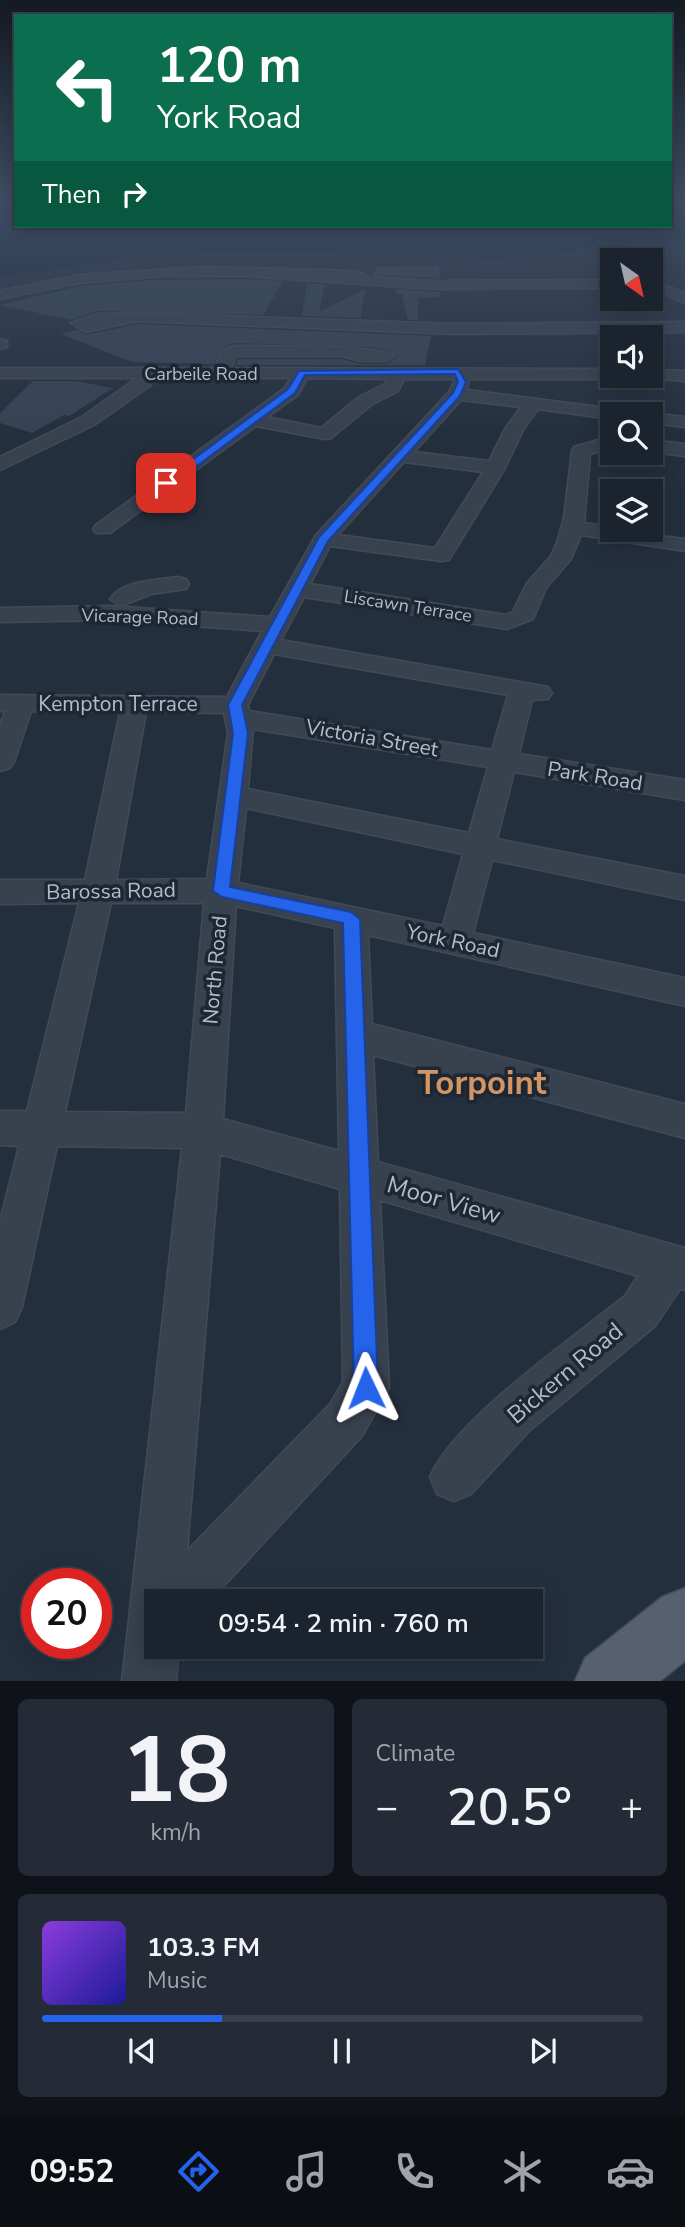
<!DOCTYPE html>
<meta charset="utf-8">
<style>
body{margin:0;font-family:"Nunito Sans",sans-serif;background:#242b36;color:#f1f3f6;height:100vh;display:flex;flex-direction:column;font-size:26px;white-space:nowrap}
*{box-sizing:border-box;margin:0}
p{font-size:23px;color:#a0a4aa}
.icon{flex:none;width:38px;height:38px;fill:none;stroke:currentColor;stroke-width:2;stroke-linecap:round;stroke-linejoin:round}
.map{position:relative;height:1681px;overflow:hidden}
.side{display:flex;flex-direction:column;gap:18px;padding:18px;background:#0f1319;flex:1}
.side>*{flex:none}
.top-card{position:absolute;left:14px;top:14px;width:658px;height:214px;border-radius:0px;box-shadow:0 4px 18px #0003,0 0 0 2px #39404a;background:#0b6e4f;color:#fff;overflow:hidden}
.needle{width:46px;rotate:146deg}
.buttons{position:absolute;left:600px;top:248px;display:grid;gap:14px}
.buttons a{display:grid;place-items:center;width:63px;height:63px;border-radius:0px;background:#1b232e;box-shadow:0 4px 18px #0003,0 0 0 2px #39404a;font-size:35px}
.speed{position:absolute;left:21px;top:1568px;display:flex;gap:14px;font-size:35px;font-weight:700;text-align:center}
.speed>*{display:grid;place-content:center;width:91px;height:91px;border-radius:50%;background:#1b232e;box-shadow:0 4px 18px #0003,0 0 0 2px #39404a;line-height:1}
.speed .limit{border:10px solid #d22;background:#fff;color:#111}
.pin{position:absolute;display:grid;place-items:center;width:60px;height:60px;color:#fff;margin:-30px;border-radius:14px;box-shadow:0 4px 10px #0006}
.me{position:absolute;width:77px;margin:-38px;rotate:358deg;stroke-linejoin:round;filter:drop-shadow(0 0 5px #0008)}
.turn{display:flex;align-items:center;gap:24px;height:147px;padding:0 28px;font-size:32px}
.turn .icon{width:91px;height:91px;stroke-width:2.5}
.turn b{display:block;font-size:49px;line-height:60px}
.then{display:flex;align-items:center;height:66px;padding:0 28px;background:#0003;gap:14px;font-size:26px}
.big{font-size:52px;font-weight:600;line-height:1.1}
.side .card{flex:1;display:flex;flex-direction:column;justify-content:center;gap:10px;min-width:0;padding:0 24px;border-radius:10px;background:#242b36}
.side .dial{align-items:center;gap:0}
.dial b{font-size:91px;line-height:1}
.song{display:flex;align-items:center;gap:21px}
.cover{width:84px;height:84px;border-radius:10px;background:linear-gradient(135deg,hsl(270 70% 55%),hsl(240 70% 35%))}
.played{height:7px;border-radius:4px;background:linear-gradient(90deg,#2563eb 30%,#39404a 30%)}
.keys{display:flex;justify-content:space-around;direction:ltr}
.heat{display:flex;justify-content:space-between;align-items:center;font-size:38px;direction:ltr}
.side .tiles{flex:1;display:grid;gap:18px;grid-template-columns:1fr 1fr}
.card:last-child{grid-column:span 2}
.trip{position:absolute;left:144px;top:1589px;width:399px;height:70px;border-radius:0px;background:#1b232e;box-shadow:0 4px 18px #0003,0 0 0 2px #39404a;font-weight:600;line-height:70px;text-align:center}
.dock{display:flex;height:112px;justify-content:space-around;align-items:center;background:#0b0e12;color:#a0a4aa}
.dock .icon{width:49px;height:49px}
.dock .on{color:#2563eb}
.dock b{font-size:32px;color:#f1f3f6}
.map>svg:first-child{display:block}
</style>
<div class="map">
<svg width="685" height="1681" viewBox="0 0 685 1681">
<rect width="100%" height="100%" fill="#242f3e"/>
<!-- water -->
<path fill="#17263c" d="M 0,200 L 16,200 L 16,226 L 670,226 L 670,200 L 685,200 L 685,242 L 590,247 L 550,256 L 493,260 L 409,255 L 239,253 L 144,256 L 0,277 Z"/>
<!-- building -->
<g fill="#364354">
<path d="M 439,266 L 440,278 L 373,275 L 376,267 Z"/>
<path d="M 244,279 L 283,281 L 263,315 L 98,311 L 71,320 L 0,305 L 80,286 L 150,280 Z"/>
<path d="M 307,284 L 325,284 L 319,312 L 365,289 L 361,318 L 302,316 Z"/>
<path d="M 395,289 L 440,292 L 440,297 L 418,298 L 418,320 L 408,320 L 402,294 L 398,294 Z"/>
<path d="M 137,324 L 431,336 L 425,365 L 235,365 L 238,359 L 342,359 L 360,364 L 387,364 L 398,357 L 387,350 L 368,347 L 234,343 L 220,349 L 214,364 L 132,362 L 61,334 L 77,330 L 86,335 Z"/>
<path d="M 33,381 L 76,381 L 113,388 L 69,416 L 64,415 L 32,433 L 0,423 L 0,413 Z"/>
</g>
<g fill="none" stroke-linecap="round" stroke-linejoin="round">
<defs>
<g id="minor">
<path d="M 203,267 L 354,271 L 370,277 L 434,281 L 612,280 L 612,288 L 434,289 L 244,276 L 162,276 L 80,283 L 0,299 L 0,291 L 80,275 Z"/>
<path d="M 651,280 L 685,293 L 685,303 L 651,288 Z"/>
<path d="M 137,313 L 454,324 L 685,322 L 685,332 L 454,334 L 137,321 L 85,332 L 71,323 L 98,314 Z"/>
<path d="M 0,339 L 7,341 L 7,347 L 0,349 Z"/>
<path d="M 234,346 C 259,346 383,344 395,356 L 387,361 L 360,361 L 342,356 L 236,356 L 231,368 L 612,369 L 612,376 L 619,376 L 612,379 L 469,379 L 467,390 L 623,410 L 632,415 L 612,415 L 612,419 L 538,409 L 523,430 L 505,468 L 449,560 L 441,561 L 330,546 L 310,584 L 506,615 L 513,612 L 527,583 L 551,556 L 557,543 L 564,518 L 572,451 L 574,447 L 612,436 L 612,448 L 590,454 L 584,523 L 612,527 L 612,530 L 685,539 L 685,551 L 581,535 L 571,559 L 546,588 L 533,619 L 507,629 L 304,597 L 281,640 L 548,687 L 552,693 L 548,699 L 532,700 L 519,754 L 685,780 L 685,800 L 514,772 L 497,839 L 685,876 L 685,900 L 492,860 L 473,933 L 685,978 L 685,1006 L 368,935 L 372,1024 L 685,1104 L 685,1138 L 373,1055 L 378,1162 L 685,1248 L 685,1290 L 680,1289 L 655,1326 L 530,1430 L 471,1494 L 454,1501 L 437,1494 L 430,1477 C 454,1420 574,1337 625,1296 L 638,1276 L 380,1200 L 389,1388 L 362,1436 L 220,1590 L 202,1601 L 156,1601 L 156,1647 L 179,1647 L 176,1681 L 122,1681 L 182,1148 L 57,1146 L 22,1307 L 15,1322 L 0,1329 L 0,1221 L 19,1146 L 0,1145 L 0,1111 L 27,1111 L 79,903 L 0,904 L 0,880 L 85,880 L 120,712 L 31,711 L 14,762 L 10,768 L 0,771 L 0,725 L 5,711 L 0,711 L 0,695 L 227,697 L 262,631 L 110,620 L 0,622 L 0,608 L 110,606 L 270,617 L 316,535 L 449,392 L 454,382 L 452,379 L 404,379 L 398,391 L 371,405 L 331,438 L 325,439 L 256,426 L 110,533 L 96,533 L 93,529 L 96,525 L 285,388 L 291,378 L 154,378 L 151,385 L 94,425 L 0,470 L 0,457 L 82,417 L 137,378 L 0,378 L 0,368 L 215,368 L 221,351 ZM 307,378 L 388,379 L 385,384 L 359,397 L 321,428 L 267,417 L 298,395 ZM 461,400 L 521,407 L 505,429 L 489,461 L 414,452 ZM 404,462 L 483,472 L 435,548 L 338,535 ZM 274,654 L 508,695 L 492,750 L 249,711 L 248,705 ZM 146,712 L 224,713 L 228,733 L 207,879 L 116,880 ZM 253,729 L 488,767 L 469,833 L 248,789 ZM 246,808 L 463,854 L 443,926 L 238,883 ZM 111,903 L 204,903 L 186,1113 L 65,1112 ZM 236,906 L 335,928 L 339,1151 L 223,1119 ZM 220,1154 L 340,1189 L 343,1382 L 330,1404 L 187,1551 Z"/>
<path d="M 651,370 L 685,371 L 685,381 L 645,378 L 644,376 L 651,376 Z"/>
<path d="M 651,413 L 685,417 L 685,427 L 651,423 L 651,415 L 644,415 Z"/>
<path d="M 651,440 L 685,444 L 685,456 L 651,452 Z"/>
<path d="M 178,577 L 186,579 L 189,584 L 186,589 L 151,594 L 121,606 L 110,599 C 122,580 158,580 178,577 Z"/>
</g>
<path id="major" d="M 685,1588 L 685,1661 L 660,1681 L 575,1681 L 585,1658 L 662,1597 Z"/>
</defs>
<!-- minor casing -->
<use href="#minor" stroke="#414a57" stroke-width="3"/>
<!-- major casing -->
<use href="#major" stroke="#414a57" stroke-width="3"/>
<!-- minor -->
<use href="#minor" fill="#38414e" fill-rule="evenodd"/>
<!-- major -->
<use href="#major" fill="#56606e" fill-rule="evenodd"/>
</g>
<!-- sky -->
<linearGradient id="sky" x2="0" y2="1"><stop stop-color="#141a22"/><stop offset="0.46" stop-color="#3f4d63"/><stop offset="1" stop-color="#3f4d63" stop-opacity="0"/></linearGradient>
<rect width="685" height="435" fill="url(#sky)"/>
<!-- route -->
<path fill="#2563eb" stroke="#184099" stroke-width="2" d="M 458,369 L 466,382 L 460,396 L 328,541 L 242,705 L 248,733 L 230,887 L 351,912 L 360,919 L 378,1388 L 375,1397 L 366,1401 L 358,1397 L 354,1388 L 343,923 L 222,897 L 213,891 L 233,733 L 228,705 L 319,537 L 453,393 L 458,382 L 455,374 L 305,375 L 295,393 L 170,486 L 161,483 L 288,389 L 299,371 Z"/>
<g text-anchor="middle" stroke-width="7" stroke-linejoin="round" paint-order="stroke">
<!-- far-street labels -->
<g font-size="18" fill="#b4bcc9" stroke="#1d2633">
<text x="201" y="380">Carbeile Road</text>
<text transform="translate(408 606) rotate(9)" y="6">Liscawn Terrace</text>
<text transform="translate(140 617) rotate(2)" y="6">Vicarage Road</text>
</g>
<!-- street labels -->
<g font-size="21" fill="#b4bcc9" stroke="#1d2633">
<text x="118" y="711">Kempton Terrace</text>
<text transform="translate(372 738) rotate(10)" y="7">Victoria Street</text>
<text transform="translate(595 776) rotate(9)" y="7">Park Road</text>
<text transform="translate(111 891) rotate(-1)" y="7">Barossa Road</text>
<text transform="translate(453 941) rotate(12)" y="7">York Road</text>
<text transform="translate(215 970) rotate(-85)" y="7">North Road</text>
</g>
<!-- near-street labels -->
<g font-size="24" fill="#b4bcc9" stroke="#1d2633">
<text transform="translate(444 1200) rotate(16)" y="8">Moor View</text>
<text transform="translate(565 1373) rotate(-40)" y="8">Bickern Road</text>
</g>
<!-- near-district labels -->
<g font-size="33" font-weight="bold" fill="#d59563" stroke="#1d2633">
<text x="482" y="1094">Torpoint</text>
</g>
</g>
</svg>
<div class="buttons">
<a><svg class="needle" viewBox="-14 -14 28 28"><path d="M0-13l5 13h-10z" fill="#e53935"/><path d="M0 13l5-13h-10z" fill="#a0a4aa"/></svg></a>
<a><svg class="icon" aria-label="sound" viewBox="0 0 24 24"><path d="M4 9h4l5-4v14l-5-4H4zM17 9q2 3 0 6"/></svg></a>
<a><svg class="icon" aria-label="search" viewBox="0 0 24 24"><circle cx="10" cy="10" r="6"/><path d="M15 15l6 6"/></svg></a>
<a><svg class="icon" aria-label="layers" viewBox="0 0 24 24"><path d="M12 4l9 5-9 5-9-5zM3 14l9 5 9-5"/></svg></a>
</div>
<div class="speed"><div class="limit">20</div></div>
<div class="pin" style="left:166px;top:483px;background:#d93025"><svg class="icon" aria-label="arrive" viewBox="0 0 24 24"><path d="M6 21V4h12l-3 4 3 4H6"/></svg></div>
<svg class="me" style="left:366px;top:1388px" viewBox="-20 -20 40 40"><path d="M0-17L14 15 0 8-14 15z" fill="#2563eb" stroke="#fff" stroke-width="4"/></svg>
<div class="trip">09:54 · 2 min · 760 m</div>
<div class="top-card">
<div class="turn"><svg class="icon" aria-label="left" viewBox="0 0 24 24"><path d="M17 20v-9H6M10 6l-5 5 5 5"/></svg><div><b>120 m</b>York Road</div></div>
<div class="then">Then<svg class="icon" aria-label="right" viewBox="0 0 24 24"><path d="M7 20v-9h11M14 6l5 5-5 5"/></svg></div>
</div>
</div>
<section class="side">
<div class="tiles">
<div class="card dial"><b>18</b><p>km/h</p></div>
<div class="card"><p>Climate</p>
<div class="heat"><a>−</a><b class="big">20.5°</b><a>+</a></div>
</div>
<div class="card">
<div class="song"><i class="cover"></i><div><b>103.3 FM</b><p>Music</p></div></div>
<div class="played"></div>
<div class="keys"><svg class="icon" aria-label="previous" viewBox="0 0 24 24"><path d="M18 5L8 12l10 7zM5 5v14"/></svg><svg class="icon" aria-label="pause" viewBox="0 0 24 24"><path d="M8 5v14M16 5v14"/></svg><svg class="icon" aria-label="next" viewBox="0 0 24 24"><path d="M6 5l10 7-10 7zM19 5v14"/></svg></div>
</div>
</div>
</section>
<nav class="dock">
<b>09:52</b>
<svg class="icon on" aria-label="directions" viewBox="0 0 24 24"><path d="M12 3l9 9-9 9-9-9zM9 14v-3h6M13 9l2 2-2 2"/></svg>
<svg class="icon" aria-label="music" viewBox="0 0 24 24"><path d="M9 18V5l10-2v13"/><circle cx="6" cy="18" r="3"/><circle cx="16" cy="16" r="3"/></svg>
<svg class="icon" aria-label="phone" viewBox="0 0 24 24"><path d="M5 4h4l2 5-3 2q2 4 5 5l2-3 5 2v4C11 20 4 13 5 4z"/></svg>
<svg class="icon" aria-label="climate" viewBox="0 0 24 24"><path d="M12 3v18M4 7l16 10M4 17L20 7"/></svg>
<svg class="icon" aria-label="car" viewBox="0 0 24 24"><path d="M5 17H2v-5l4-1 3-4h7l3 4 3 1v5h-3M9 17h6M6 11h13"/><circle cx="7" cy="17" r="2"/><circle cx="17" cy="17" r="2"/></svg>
</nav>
